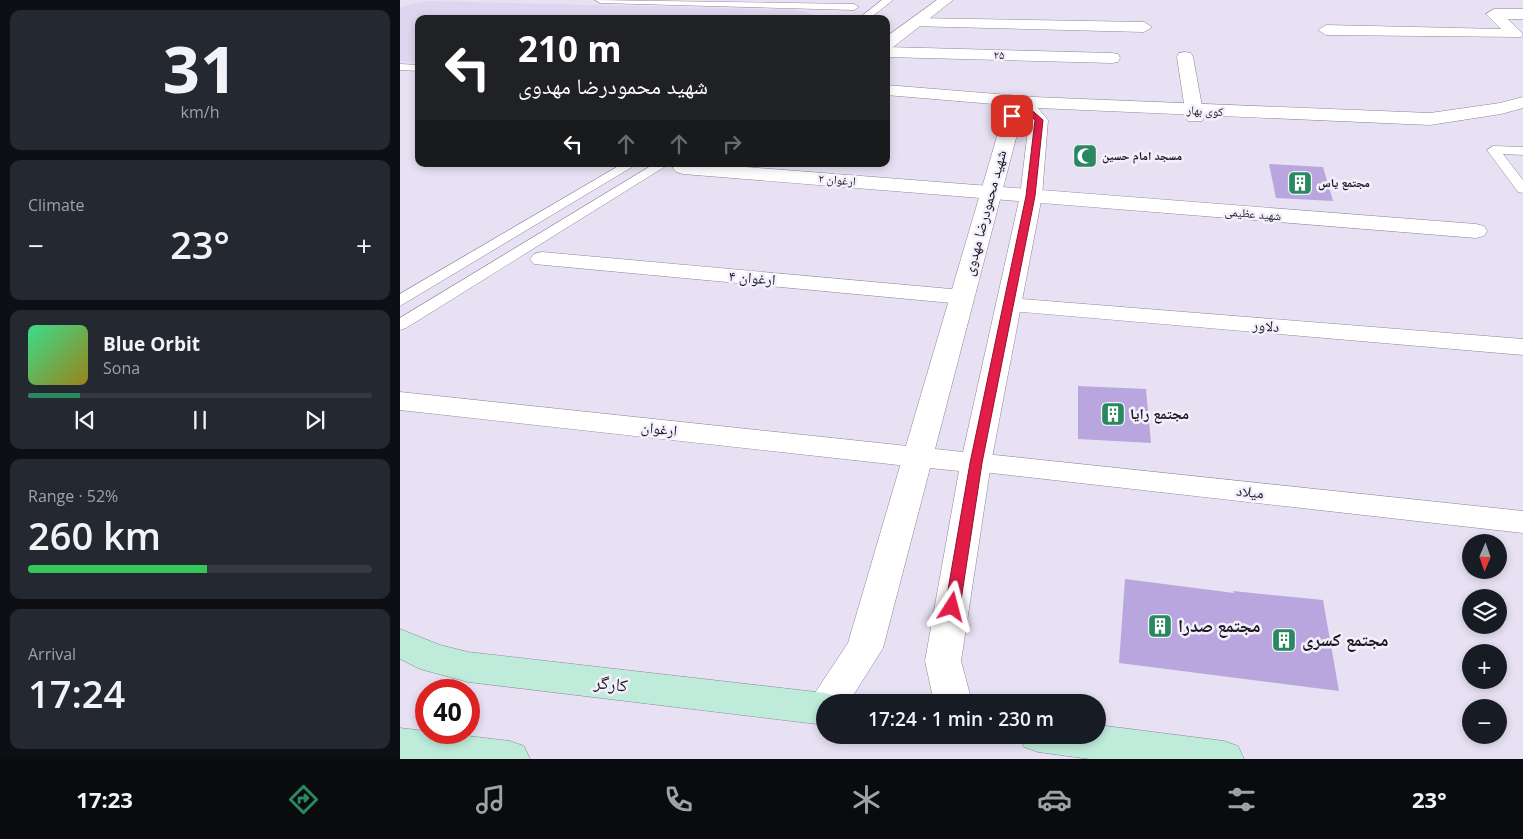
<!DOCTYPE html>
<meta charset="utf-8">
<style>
body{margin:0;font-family:"Open Sans","Noto Naskh Arabic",sans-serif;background:#242831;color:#f1f3f6;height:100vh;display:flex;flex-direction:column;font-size:19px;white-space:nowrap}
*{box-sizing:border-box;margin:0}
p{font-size:16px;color:#9ea1a6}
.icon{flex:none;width:28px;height:28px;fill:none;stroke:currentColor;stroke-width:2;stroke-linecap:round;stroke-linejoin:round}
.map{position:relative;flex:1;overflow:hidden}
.panel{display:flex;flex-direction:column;gap:10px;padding:10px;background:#0d0f14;width:400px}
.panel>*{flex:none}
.guide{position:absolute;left:15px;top:15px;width:475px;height:152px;border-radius:10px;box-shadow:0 2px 8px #0003;background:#202124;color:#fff;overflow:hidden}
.needle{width:32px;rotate:182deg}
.buttons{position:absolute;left:1062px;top:534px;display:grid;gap:10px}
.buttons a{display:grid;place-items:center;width:45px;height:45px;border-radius:50%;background:#171b24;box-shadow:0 2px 8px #0003;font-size:25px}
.speed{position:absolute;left:15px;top:679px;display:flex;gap:10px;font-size:25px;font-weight:700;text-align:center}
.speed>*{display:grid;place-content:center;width:65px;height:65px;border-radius:50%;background:#171b24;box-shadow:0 2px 8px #0003;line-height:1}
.speed .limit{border:8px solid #d22;background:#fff;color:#111}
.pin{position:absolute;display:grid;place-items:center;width:42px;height:42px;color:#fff;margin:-21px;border-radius:10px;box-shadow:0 2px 8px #0006}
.me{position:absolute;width:55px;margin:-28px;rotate:9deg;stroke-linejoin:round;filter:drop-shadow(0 0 4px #0008)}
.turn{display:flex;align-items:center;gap:18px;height:105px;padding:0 20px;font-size:22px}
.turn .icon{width:65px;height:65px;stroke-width:2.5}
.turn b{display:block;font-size:35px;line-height:42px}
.lanes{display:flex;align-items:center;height:48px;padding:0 20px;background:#0003;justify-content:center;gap:25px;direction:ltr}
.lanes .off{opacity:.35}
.big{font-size:38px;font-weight:600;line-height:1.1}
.panel .widget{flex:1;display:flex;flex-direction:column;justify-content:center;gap:8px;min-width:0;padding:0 18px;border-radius:10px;background:#242831}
.panel .dial{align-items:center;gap:0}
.dial b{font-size:65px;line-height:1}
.song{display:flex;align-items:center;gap:15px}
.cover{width:60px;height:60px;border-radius:8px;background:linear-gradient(135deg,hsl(150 70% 55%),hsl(50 70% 35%))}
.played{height:5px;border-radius:2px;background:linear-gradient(90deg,#298860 15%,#363941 15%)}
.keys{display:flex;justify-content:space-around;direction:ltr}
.heat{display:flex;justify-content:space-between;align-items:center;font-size:28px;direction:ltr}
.charge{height:8px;border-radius:4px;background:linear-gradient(90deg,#34c759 52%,#363941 0)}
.trip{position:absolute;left:416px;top:694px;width:290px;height:50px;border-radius:25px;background:#171b24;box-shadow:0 2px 8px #0003;font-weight:600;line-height:50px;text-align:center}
.dock{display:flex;height:80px;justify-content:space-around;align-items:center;background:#090b0e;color:#9ea1a6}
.dock .icon{width:35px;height:35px}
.dock .selected{color:#298860}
.dock b{font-size:22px;color:#f1f3f6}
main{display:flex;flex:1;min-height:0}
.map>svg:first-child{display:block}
</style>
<main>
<section class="panel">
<div class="widget dial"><b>31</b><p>km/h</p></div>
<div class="widget"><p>Climate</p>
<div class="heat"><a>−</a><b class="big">23°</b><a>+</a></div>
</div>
<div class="widget">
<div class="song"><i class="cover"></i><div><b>Blue Orbit</b><p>Sona</p></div></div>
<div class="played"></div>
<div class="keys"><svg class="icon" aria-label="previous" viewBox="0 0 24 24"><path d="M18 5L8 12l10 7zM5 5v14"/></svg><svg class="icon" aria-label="pause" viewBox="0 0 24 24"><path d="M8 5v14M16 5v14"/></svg><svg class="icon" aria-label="next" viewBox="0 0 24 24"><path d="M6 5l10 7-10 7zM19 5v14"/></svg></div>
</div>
<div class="widget"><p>Range · 52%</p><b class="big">260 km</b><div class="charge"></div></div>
<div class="widget"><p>Arrival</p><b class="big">17:24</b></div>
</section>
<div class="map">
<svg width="1123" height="759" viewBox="0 0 1123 759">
<rect width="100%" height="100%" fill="#e7e1f3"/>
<!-- built -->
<path fill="#ded6ef" d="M 27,1 L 393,10 L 407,12 L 419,19 L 19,19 L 19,62 L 0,61 L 0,7 Z"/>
<!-- building -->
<g fill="#b9a6df">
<path d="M 869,164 L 923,167 L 933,201 L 876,198 Z"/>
<path d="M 678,386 L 746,389 L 751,443 L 678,439 Z"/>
<path d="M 725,579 L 834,593 L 833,591 L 923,600 L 939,691 L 719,663 Z"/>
</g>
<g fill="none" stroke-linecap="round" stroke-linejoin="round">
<defs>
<g id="service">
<path d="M 195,0 L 454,4 L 459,7 L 454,10 L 200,3 Z"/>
<path d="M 482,0 L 493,0 L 469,19 L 458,19 Z"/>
<path d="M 0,64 L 19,65 L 19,71 L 0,70 Z"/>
<path d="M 1093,146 L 1123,147 L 1123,155 L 1103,154 L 1123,180 L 1123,193 L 1118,192 L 1087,150 Z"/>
<path d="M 222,164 L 237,164 L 0,306 L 0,294 Z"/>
<path d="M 254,164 L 269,164 L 6,328 L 0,330 L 0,318 Z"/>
</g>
<g id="minor">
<path d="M 1094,9 L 1123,9 L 1123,19 L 1108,19 L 1123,34 L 1121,37 L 926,35 L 918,30 L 926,25 L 1101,29 L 1086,14 Z"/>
<path d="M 515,18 L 744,22 L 752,27 L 744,32 L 510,26 L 507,23 Z"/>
<path d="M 486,47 L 712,53 L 718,54 L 720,58 L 718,62 L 712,63 L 486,57 Z"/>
<path d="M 785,52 L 791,53 L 793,57 L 804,117 L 802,121 L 788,121 L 786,117 L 777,57 L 779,53 Z"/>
<path d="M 276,164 L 307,164 L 1076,224 L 1084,226 L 1087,231 L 1084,236 L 1076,238 L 283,174 L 276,172 L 273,168 Z"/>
<path d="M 142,252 L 562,290 L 571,292 L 574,297 L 571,302 L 562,304 L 134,264 L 130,259 L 134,254 Z"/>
<path d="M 609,298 L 1123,339 L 1123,355 L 600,310 L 597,305 L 600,300 Z"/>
<path d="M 0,392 L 517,447 L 528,450 L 532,457 L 528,464 L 517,467 L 0,410 Z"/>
<path d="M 576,453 L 1123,511 L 1123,533 L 565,470 L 561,463 L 565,456 Z"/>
</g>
<g id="tertiary">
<path d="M 537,0 L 553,0 L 492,48 L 486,50 L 486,37 Z"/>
<path d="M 486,85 L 633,97 L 1030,113 L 1100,103 L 1123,97 L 1123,108 L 1101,114 L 1030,125 L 638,108 L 648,120 L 642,196 L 591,463 L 561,661 L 572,702 L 534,702 L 525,661 L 559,471 L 530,468 L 483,648 L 449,702 L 425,702 L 425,717 L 414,713 L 409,702 L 448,643 L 603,116 L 617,106 L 486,95 ZM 625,116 L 629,121 L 620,196 L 563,452 L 535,449 L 621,119 Z"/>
</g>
<g id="secondary">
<path d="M 0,629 L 40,645 L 68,652 L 425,693 L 439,697 L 441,702 L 425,702 L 425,725 L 68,682 L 20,669 L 0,659 Z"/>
<path d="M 698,725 L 824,741 L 838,746 L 844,759 L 690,759 L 638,752 L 624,747 L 618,735 L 698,735 Z"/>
<path d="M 0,728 L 110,741 L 124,746 L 130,759 L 0,759 Z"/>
</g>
</defs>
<!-- service casing -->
<use href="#service" stroke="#8a8595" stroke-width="1"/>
<!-- minor casing -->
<use href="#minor" stroke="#8a8595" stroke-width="1"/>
<!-- tertiary casing -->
<use href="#tertiary" stroke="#8a8595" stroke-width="1"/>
<!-- secondary casing -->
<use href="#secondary" stroke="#8a8595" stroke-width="1"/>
<!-- service -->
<use href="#service" fill="#fff" fill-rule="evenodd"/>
<!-- minor -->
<use href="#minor" fill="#fff" fill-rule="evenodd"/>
<!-- tertiary -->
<use href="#tertiary" fill="#fff" fill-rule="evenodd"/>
<!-- secondary -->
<use href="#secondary" fill="#beebda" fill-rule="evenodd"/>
</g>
<!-- route -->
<path fill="#e11d48" stroke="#92132f" d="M 627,106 L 643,120 L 635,196 L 582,463 L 560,607 L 557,611 L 547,611 L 545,607 L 570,463 L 626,196 L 635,120 L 626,112 L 612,118 L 608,116 Z"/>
<!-- icons -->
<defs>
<symbol id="mosque-square" viewBox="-11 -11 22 22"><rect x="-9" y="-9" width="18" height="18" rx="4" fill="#298860" stroke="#f4effd"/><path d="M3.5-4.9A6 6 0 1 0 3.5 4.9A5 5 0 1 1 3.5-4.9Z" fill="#fff"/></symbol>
<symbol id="building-square" viewBox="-11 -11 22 22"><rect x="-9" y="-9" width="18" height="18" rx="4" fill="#298860" stroke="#f4effd"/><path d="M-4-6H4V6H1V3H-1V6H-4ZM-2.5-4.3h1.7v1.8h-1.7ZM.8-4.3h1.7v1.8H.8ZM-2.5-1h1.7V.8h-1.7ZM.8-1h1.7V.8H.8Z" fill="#fff"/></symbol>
</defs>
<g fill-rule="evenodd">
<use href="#mosque-square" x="671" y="142" width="28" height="28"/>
<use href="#building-square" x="886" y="169" width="28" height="28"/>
<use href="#building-square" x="699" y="400" width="28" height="28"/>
<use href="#building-square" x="746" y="612" width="28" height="28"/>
<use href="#building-square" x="870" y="626" width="28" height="28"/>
</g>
<g text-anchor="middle" stroke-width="5" stroke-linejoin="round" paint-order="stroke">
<!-- far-street labels -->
<g font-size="12" fill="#1b1a20" stroke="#f4effd">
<text transform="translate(599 55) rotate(1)" y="4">۲۵</text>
<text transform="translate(805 111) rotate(3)" y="4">کوی بهار</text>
<text transform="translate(437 180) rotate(5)" y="4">ارغوان ۲</text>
<text transform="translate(853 214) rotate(5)" y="4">شهید عظیمی</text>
</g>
<!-- far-poi labels -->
<g font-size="12" font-weight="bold" fill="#1b1a20" stroke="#f4effd" text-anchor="start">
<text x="702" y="160">مسجد امام حسین</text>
<text x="918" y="187">مجتمع یاس</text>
</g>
<!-- street labels -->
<g font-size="15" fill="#1b1a20" stroke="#f4effd">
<text transform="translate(585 213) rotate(-75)" y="5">شهید محمودرضا مهدوی</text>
<text transform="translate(352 278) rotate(5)" y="5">ارغوان ۴</text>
<text transform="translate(866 326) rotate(5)" y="5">دلاور</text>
<text transform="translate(259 429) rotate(6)" y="5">ارغوان</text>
<text transform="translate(850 492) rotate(6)" y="5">میلاد</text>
</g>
<!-- poi labels -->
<g font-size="15" font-weight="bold" fill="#1b1a20" stroke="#f4effd" text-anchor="start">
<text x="730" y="419">مجتمع رایا</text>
</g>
<!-- near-poi labels -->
<g font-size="18" font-weight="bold" fill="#1b1a20" stroke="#f4effd" text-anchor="start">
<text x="778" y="632">مجتمع صدرا</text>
<text x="902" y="646">مجتمع کسری</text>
</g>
<!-- near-street labels -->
<g font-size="18" fill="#1b1a20" stroke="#f4effd">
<text transform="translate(211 684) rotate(7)" y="6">کارگر</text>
</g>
</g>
</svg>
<div class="buttons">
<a><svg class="needle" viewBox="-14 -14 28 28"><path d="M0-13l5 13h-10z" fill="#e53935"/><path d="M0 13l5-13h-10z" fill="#9ea1a6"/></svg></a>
<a><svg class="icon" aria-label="layers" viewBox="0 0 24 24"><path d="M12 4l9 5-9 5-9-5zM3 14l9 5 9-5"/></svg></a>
<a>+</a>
<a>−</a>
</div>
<div class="speed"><div class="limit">40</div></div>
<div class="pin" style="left:612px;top:116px;background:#d93025"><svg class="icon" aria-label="arrive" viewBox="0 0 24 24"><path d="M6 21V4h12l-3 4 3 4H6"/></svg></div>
<svg class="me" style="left:552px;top:607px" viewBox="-20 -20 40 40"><path d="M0-17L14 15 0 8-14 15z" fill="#e11d48" stroke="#fff" stroke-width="4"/></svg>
<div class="trip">17:24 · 1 min · 230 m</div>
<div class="guide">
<div class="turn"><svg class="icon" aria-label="left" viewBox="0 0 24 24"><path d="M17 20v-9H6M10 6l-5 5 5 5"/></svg><div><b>210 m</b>شهید محمودرضا مهدوی</div></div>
<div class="lanes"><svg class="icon" aria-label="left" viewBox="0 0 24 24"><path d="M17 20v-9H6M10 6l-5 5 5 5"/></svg><svg class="icon off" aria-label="ahead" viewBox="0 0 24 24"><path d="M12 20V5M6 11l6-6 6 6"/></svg><svg class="icon off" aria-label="ahead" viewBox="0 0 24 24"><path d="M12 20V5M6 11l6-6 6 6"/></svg><svg class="icon off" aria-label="right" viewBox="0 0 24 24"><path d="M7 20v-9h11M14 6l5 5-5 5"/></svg></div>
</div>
</div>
</main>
<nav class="dock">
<b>17:23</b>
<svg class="icon selected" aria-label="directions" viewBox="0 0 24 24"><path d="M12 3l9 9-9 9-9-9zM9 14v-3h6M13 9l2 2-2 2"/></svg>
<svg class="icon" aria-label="music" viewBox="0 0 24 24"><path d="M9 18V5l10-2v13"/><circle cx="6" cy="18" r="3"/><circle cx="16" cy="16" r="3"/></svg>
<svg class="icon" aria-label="phone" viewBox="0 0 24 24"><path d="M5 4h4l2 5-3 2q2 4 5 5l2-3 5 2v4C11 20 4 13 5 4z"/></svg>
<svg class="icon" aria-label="climate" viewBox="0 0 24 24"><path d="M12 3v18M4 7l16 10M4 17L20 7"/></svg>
<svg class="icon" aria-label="car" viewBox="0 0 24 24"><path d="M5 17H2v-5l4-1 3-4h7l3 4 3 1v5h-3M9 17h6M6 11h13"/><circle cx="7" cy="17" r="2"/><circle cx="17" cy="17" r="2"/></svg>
<svg class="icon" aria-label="filters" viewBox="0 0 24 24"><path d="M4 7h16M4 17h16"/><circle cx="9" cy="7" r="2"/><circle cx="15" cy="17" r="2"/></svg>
<b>23°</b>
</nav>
